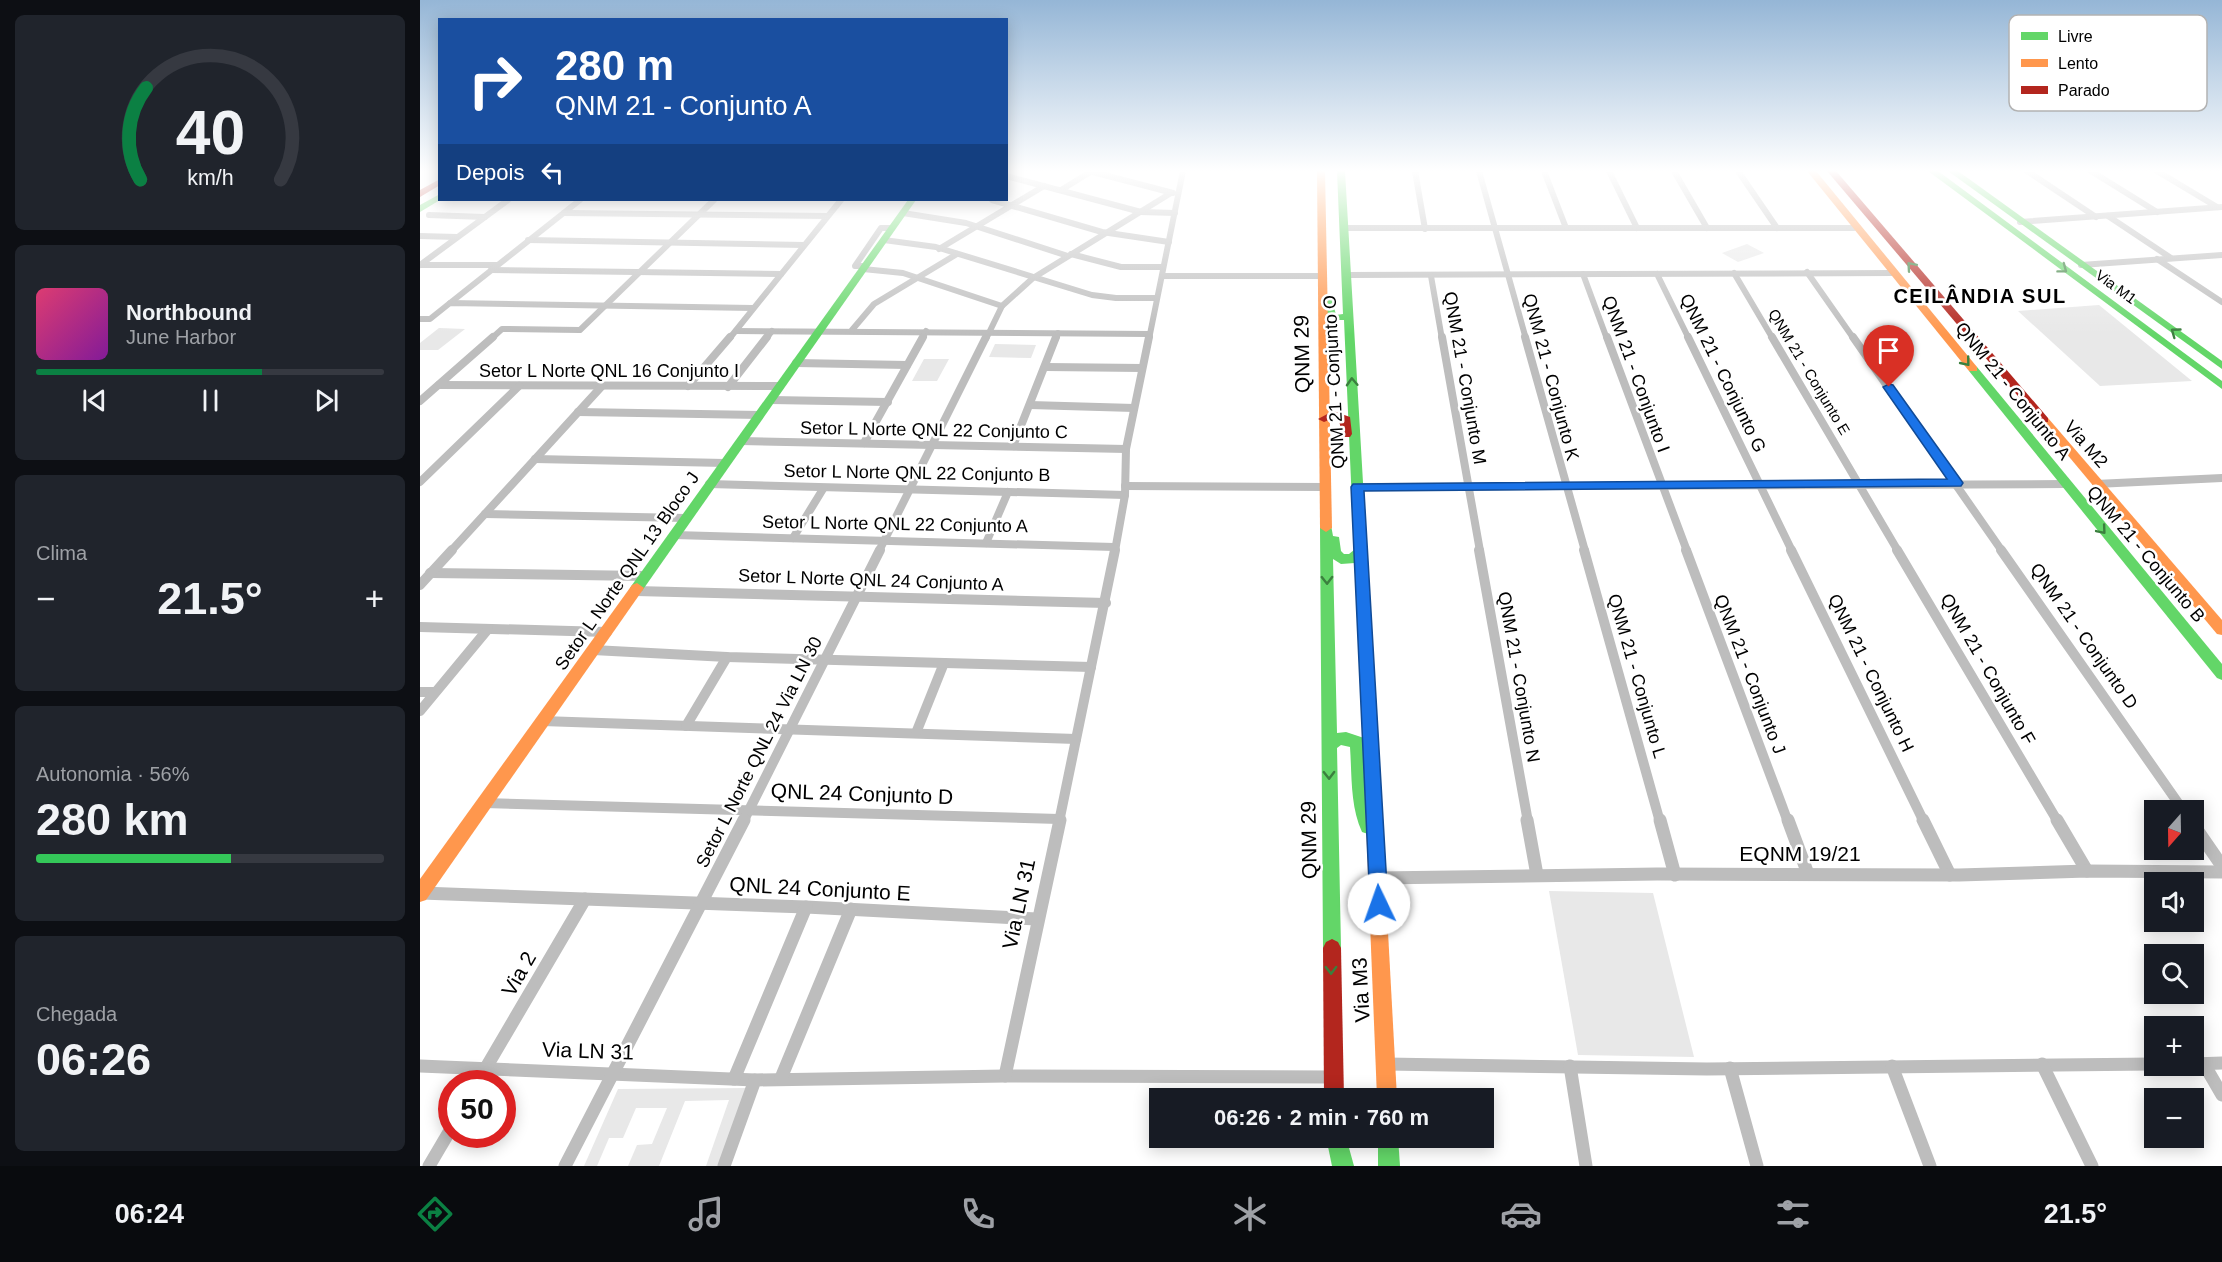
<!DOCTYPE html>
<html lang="pt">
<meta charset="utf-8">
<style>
body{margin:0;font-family:Arial,sans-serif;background:#20242c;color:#f1f3f6;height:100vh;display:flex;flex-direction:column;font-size:22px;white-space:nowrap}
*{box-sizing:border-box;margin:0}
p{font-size:20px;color:#9ea1a6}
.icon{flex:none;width:33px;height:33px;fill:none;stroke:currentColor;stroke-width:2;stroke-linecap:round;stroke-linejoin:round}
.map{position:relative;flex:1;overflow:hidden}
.side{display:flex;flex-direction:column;gap:15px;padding:15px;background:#0d0f14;width:420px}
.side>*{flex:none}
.hud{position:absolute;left:18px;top:18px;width:570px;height:183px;border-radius:0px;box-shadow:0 3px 15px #0003;background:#1a4fa0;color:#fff;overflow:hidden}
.needle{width:39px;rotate:200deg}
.tools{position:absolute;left:1724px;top:800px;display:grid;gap:12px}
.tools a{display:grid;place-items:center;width:60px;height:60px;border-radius:0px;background:#171b24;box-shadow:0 3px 15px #0003;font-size:30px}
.speed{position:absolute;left:18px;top:1070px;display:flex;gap:12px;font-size:30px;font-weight:700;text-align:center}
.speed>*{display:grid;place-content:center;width:78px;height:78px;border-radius:50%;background:#171b24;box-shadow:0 3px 15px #0003;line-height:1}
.speed .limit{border:9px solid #d22;background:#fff;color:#111}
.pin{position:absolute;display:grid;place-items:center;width:51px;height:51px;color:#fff;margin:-62px -26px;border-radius:50% 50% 50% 0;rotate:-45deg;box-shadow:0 0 6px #0007}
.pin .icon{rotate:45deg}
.me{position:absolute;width:66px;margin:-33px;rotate:357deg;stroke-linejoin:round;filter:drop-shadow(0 0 4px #0008)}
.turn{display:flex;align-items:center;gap:21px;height:126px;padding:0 18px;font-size:27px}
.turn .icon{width:78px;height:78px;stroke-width:2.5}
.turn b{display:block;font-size:42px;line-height:51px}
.then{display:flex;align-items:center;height:57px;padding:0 18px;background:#0003;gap:12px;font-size:22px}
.big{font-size:45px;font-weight:700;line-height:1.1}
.side .card{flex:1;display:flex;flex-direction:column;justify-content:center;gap:9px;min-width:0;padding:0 21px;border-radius:9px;background:#20242c}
.side .dial{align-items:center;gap:0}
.dial svg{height:156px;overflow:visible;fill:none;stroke:#363941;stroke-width:7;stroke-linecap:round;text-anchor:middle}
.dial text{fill:#f1f3f6;stroke:none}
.song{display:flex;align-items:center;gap:18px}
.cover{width:72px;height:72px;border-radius:9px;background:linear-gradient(135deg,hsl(340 70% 55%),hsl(290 70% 35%))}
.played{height:6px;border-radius:3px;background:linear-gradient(90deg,#0b8043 65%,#363941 65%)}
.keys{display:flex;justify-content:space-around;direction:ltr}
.heat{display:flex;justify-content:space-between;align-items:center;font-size:33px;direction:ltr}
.charge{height:9px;border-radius:4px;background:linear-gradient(90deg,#34c759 56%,#363941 0)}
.trip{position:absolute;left:729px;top:1088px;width:345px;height:60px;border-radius:0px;background:#171b24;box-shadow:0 3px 15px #0003;font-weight:700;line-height:60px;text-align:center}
.dock{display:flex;height:96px;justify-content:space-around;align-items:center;background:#090b0e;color:#9ea1a6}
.dock .icon{width:42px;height:42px}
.dock .selected{color:#0b8043}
.dock b{font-size:27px;color:#f1f3f6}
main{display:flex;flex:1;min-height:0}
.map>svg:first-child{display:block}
</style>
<main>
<section class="side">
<div class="card dial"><svg viewBox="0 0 100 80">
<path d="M14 69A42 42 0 1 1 86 69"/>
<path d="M14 69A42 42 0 0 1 17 22" stroke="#0b8043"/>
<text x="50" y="56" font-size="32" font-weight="700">40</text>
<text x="50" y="72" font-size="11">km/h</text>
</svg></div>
<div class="card">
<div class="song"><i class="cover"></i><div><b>Northbound</b><p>June Harbor</p></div></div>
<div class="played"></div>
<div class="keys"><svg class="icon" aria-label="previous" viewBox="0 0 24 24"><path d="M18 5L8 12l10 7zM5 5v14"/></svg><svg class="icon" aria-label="pause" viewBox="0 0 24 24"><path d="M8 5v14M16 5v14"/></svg><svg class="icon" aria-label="next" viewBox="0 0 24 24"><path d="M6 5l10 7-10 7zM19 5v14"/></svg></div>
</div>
<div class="card"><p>Clima</p>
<div class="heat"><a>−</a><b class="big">21.5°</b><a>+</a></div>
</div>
<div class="card"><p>Autonomia · 56%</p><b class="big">280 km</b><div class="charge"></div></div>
<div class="card"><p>Chegada</p><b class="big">06:26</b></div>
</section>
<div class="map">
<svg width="1802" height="1166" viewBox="0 0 1802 1166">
<rect width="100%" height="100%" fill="#fff"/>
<!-- green -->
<g fill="#e8e8e8">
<path d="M 1327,244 L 1344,253 L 1318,262 L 1302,253 Z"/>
<path d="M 1679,305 L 1772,381 L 1680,386 L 1598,311 Z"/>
<path d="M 19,328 L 45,329 L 18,350 L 0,350 L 0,343 Z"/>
<path d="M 575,344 L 616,345 L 611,358 L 569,357 Z"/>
<path d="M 504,359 L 529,359 L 517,381 L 492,381 Z"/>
<path d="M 1129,891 L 1233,893 L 1274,1057 L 1158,1055 Z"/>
<path d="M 329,1088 L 301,1166 L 286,1166 L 309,1100 L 265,1101 L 239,1166 L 208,1166 L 217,1145 L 232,1144 L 247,1108 L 216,1108 L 203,1138 L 189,1138 L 177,1166 L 164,1166 L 198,1089 Z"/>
</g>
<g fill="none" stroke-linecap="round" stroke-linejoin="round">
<!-- street-far3 -->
<g stroke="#bdbdbd" stroke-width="6">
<path d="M 669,171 L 753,193"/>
<path d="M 995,171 L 1005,229"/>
<path d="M 1059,171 L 1106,339"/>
<path d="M 1124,171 L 1146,228"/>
<path d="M 1189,171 L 1217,228"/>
<path d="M 1254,171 L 1287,228"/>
<path d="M 1318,171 L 1357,228"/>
<path d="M 1607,171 L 1676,217"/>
<path d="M 1671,171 L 1737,212"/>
<path d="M 1737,171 L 1797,207"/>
<path d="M 586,176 L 721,212 L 755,213"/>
<path d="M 641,190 L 672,171"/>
<path d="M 572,200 L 682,232 L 749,242"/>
<path d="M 144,213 L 407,216"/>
<path d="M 483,213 L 546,223 L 648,256"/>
<path d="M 9,215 L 65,217"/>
<path d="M 1688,216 L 1751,258"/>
<path d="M 1600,222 L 1802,207"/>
<path d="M 925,228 L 1434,228"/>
<path d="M 0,236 L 37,237"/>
<path d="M 108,240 L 384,245"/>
<path d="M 464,240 L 516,247 L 672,295 L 696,298 L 736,298"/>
<path d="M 519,249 L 624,186"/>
<path d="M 651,254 L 701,267 L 743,267"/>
<path d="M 1737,259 L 1802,302"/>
<path d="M 0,265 L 88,200"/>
<path d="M 1,265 L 77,265"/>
<path d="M 1661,265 L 1802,255"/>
<path d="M 445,266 L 435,266 L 461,228 L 472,228"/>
<path d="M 443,269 L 483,273 L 582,306"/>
<path d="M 71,270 L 361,274"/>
<path d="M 1387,272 L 1434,339"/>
<path d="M 1314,273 L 1353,339"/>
<path d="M 1163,274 L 1187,339"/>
<path d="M 1237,274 L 1269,339"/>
<path d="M 928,275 L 1474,273"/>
<path d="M 742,276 L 902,276"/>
<path d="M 1011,276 L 1022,339"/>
<path d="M 30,303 L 160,200"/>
<path d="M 0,319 L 10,319 L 30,303 L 333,308"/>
<path d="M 432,330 L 454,304 L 537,254"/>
<path d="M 316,331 L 729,334"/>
<path d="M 71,339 L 82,329 L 160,330 L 294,200"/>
<path d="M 309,339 L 421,200"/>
<path d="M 346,339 L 352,331"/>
<path d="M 502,339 L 506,331"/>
<path d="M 566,339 L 582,306 L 613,278 L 751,193"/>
<path d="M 636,339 L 638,333"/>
<path d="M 729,339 L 763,171"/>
</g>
<!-- street-far2 -->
<g stroke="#bdbdbd" stroke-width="8">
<path d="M 1022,337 L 1060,551"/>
<path d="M 1105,337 L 1165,551"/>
<path d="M 1187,337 L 1267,551"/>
<path d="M 1268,337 L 1372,551"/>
<path d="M 1352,337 L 1478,551"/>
<path d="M 1433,337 L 1582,551"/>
<path d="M 376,363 L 487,365"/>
<path d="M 626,367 L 722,368"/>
<path d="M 19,385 L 360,386"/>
<path d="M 268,386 L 310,337"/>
<path d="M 308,387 L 347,337"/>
<path d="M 351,400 L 468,402"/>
<path d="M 0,401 L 73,337"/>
<path d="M 610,405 L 714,408"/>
<path d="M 158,412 L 340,415"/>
<path d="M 321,441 L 706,449"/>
<path d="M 444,443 L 503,337"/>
<path d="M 593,446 L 636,337"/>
<path d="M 115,459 L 305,463"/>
<path d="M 0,482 L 99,386"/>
<path d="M 289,484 L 705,495"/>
<path d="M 1676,484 L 1802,478"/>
<path d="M 705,486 L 905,487"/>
<path d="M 937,487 L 1646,484"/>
<path d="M 65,514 L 266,518"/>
<path d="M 254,535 L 694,547"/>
<path d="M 373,538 L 403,489"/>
<path d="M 566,543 L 588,492"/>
<path d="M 31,551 L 182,386"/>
<path d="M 459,551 L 566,337"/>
<path d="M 695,551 L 705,495 L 706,449 L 729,337"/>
</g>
<!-- street-far1 -->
<g stroke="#bdbdbd" stroke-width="10">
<path d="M 1059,550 L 1108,822"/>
<path d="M 1164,550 L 1240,822"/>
<path d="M 1266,550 L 1368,822"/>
<path d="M 1371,550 L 1504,822"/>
<path d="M 1477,550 L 1638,822"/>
<path d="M 1581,550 L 1763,810"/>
<path d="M 10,573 L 226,576"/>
<path d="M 0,585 L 32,550"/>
<path d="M 216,591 L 686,603"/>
<path d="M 0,627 L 187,632"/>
<path d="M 173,650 L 307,657 L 671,667"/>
<path d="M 0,692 L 15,692"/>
<path d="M 0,711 L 68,629"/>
<path d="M 122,721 L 656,739"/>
<path d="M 266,726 L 307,657"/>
<path d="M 496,733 L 524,663"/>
<path d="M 64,803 L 639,819"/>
<path d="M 323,822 L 460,550"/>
<path d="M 639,822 L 695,550"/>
</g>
<!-- street -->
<g stroke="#bdbdbd" stroke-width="13">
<path d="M 1107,820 L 1117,875"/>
<path d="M 1240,820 L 1255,875"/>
<path d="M 1368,820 L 1388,874"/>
<path d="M 1503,820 L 1530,875"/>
<path d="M 1637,820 L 1667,871"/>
<path d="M 1773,824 L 1802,866"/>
<path d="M 958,878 L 1237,874 L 1539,875 L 1667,871 L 1802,872"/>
<path d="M 1,893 L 386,907 L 617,919"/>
<path d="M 966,1064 L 1287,1069 L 1734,1064"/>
<path d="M 1622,1064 L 1672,1166"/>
<path d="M 1773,1064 L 1802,1063"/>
<path d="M 1784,1064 L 1802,1095"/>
<path d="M 0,1066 L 335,1080 L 585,1076 L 913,1077"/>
<path d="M 1150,1066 L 1166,1166"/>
<path d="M 1472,1066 L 1510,1166"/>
<path d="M 1310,1068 L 1337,1166"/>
<path d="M 585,1076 L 640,820"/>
<path d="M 361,1078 L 431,909"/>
<path d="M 314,1079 L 386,907"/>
<path d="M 57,1083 L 165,899"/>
<path d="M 9,1166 L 32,1127"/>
<path d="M 145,1166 L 324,820"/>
<path d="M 304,1166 L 335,1080"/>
</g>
<!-- fast -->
<g fill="#63d668" fill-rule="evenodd">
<path d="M 917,171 L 925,171 L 954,673 L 952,677 L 942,677 L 940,673 L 935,563 L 921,564 L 913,559 L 917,733 L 926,732 L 944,738 L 946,743 L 949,803 L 956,827 L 954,832 L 948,834 L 942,832 C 930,806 932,775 930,747 L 921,745 L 917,748 L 921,948 L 918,954 L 912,957 L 906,954 L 903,948 L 900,528 L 901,525 L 911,525 L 913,536 L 919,537 L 921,551 L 924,554 L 929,554 L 934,550 L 924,320 L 907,320 L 904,301 L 912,299 L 916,315 L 923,314 Z"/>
<path d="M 1508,171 L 1518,171 L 1802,381 L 1802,389 Z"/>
<path d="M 1528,171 L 1538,171 L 1802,361 L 1802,369 Z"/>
<path d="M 20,194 L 20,200 L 0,212 L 0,205 Z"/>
<path d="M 488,200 L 496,200 L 222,591 L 212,591 L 210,588 L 212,585 Z"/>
<path d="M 1553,366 L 1557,367 L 1802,664 L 1802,680 L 1797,678 L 1549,371 L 1549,367 Z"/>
<path d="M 906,1137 L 926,1137 L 934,1166 L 912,1166 Z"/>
<path d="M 958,1137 L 978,1137 L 980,1166 L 958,1166 Z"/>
</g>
<!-- slow -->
<g fill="#ff974d" fill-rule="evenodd">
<path d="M 897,171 L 905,171 L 912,528 L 906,532 L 900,528 Z"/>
<path d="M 1387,171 L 1396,171 L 1557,367 L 1557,371 L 1549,371 Z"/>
<path d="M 1624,417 L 1628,418 L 1802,620 L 1802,635 L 1797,634 L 1620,422 L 1620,418 Z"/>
<path d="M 217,583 L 224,588 L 222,591 L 6,900 L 0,902 L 0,879 L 212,585 Z"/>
<path d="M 947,667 L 952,669 L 954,673 L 977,1098 L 957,1098 L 940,673 L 942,669 Z"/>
</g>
<!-- jam -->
<g fill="#b3261e" fill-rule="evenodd">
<path d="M 1407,171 L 1416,171 L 1628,418 L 1628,422 L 1620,422 Z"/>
<path d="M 20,179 L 20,185 L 0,197 L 0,190 Z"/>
<path d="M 913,411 L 930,417 L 932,434 L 930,437 L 922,437 L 919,419 L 914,418 L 904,422 L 898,419 Z"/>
<path d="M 912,939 L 918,942 L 921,948 L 924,1098 L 904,1098 L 903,948 L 906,942 Z"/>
</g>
</g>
<!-- one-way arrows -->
<defs><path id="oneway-chevron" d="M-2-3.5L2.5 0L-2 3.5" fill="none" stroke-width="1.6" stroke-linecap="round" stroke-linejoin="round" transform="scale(1.5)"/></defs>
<g stroke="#3b803e">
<use href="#oneway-chevron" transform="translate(1491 266) rotate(-131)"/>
<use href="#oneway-chevron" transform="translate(1643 269) rotate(37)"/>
<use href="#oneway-chevron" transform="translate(1755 332) rotate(-144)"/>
<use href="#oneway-chevron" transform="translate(1546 362) rotate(51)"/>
<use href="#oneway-chevron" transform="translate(932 382) rotate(-93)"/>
<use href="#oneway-chevron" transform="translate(1682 530) rotate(50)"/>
<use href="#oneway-chevron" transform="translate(907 580) rotate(89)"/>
<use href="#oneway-chevron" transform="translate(909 775) rotate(89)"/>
<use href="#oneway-chevron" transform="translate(911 970) rotate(89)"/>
</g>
<!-- sky -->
<linearGradient id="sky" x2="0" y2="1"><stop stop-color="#95b6d6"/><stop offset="0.51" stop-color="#fff"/><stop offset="1" stop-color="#fff" stop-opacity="0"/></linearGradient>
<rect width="1802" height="335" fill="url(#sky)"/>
<!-- route -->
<path fill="#1a73e8" stroke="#114b97" stroke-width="1.5" d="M 1469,384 L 1473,385 L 1541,480 L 1543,483 L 1541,486 L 944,491 L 968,904 L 965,910 L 959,913 L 952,910 L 950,904 L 931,487 L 933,484 L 1527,479 L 1463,387 Z"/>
<g text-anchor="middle" stroke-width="5" stroke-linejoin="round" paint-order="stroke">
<!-- far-street labels -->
<g font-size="15" fill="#000" stroke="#fff">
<text transform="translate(1696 287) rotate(36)" y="5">Via M1</text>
<text transform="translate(1389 372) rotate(59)" y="5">QNM 21 - Conjunto E</text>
</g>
<!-- street labels -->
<g font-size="18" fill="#000" stroke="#fff">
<text x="189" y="377">Setor L Norte QNL 16 Conjunto I</text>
<text transform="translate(1303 373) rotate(64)" y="6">QNM 21 - Conjunto G</text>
<text transform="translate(1216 374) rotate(70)" y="6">QNM 21 - Conjunto I</text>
<text transform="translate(1131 377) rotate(75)" y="6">QNM 21 - Conjunto K</text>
<text transform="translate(1045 378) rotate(80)" y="6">QNM 21 - Conjunto M</text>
<text transform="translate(914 382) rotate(-93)" y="6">QNM 21 - Conjunto O</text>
<text transform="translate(1593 391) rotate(51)" y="6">QNM 21 - Conjunto A</text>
<text transform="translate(514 430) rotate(1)" y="6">Setor L Norte QNL 22 Conjunto C</text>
<text transform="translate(1666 444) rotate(49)" y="6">Via M2</text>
<text transform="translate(497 473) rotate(1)" y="6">Setor L Norte QNL 22 Conjunto B</text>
<text transform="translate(475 524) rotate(1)" y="6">Setor L Norte QNL 22 Conjunto A</text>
<text transform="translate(1726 554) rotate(50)" y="6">QNM 21 - Conjunto B</text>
<text transform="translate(207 571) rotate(-55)" y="6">Setor L Norte QNL 13 Bloco J</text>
<text transform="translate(451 580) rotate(2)" y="6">Setor L Norte QNL 24 Conjunto A</text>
<text transform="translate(1664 636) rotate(55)" y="6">QNM 21 - Conjunto D</text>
<text transform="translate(1568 669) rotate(60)" y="6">QNM 21 - Conjunto F</text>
<text transform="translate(1451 673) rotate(64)" y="6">QNM 21 - Conjunto H</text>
<text transform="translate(1330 674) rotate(69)" y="6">QNM 21 - Conjunto J</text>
<text transform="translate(1217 676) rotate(74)" y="6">QNM 21 - Conjunto L</text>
<text transform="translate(1099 677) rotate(80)" y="6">QNM 21 - Conjunto N</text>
<text transform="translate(339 752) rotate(-63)" y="6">Setor L Norte QNL 24 Via LN 30</text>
</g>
<!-- far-district labels -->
<g font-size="20" font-weight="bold" letter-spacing="1.5" fill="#000" stroke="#fff">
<text x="1560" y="303">CEILÂNDIA SUL</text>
</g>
<!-- near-street labels -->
<g font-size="21" fill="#000" stroke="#fff">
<text transform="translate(882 354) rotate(-91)" y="7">QNM 29</text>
<text transform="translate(442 794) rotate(2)" y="7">QNL 24 Conjunto D</text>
<text transform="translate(889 840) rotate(-91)" y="7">QNM 29</text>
<text x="1380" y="861">EQNM 19/21</text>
<text transform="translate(400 889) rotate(3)" y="7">QNL 24 Conjunto E</text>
<text transform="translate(599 904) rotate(-78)" y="7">Via LN 31</text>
<text transform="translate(99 974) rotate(-60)" y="7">Via 2</text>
<text transform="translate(941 990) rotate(-93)" y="7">Via M3</text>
<text transform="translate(168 1051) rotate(2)" y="7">Via LN 31</text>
</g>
</g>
<!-- legend -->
<rect x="1589" y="15" width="198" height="96" rx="9" fill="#fff" stroke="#b2b2b2" stroke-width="1.5"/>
<rect x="1601" y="32" width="27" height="8" fill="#63d668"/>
<rect x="1601" y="59" width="27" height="8" fill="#ff974d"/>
<rect x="1601" y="86" width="27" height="8" fill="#b3261e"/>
<g font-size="16" fill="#000">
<text x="1638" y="42">Livre</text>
<text x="1638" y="69">Lento</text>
<text x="1638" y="96">Parado</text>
</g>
</svg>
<div class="tools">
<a><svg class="needle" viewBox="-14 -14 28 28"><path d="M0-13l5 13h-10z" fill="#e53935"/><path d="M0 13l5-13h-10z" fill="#9ea1a6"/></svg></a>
<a><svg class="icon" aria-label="sound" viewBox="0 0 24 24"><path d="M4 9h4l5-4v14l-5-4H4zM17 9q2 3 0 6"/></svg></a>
<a><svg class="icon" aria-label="search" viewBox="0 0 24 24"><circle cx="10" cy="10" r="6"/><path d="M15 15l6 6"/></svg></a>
<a>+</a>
<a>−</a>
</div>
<div class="speed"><div class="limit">50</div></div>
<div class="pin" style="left:1469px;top:387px;background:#d93025"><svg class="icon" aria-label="arrive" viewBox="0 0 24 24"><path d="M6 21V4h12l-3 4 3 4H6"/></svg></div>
<svg class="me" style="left:959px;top:904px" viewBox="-20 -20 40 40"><circle r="19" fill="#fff"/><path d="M0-13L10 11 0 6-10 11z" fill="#1a73e8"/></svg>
<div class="trip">06:26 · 2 min · 760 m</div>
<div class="hud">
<div class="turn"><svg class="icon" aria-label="right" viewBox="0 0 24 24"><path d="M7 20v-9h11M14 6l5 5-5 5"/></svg><div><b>280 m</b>QNM 21 - Conjunto A</div></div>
<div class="then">Depois<svg class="icon" aria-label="left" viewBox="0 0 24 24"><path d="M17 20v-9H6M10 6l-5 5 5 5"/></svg></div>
</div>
</div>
</main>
<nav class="dock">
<b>06:24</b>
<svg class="icon selected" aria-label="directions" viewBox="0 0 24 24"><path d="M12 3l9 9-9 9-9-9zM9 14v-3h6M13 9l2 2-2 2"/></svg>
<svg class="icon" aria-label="music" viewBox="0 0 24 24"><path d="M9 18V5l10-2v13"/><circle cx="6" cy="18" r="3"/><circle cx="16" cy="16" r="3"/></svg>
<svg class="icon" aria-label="phone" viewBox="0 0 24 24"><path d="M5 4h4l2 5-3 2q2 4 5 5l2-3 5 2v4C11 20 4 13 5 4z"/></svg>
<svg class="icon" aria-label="climate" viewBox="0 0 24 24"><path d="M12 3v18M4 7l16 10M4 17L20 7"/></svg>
<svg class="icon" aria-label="car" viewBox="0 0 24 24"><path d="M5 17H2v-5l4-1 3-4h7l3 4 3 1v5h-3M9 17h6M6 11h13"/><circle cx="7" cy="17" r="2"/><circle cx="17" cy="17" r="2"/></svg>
<svg class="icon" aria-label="filters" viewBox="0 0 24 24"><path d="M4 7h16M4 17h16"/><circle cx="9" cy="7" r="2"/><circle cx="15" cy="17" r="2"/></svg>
<b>21.5°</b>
</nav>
